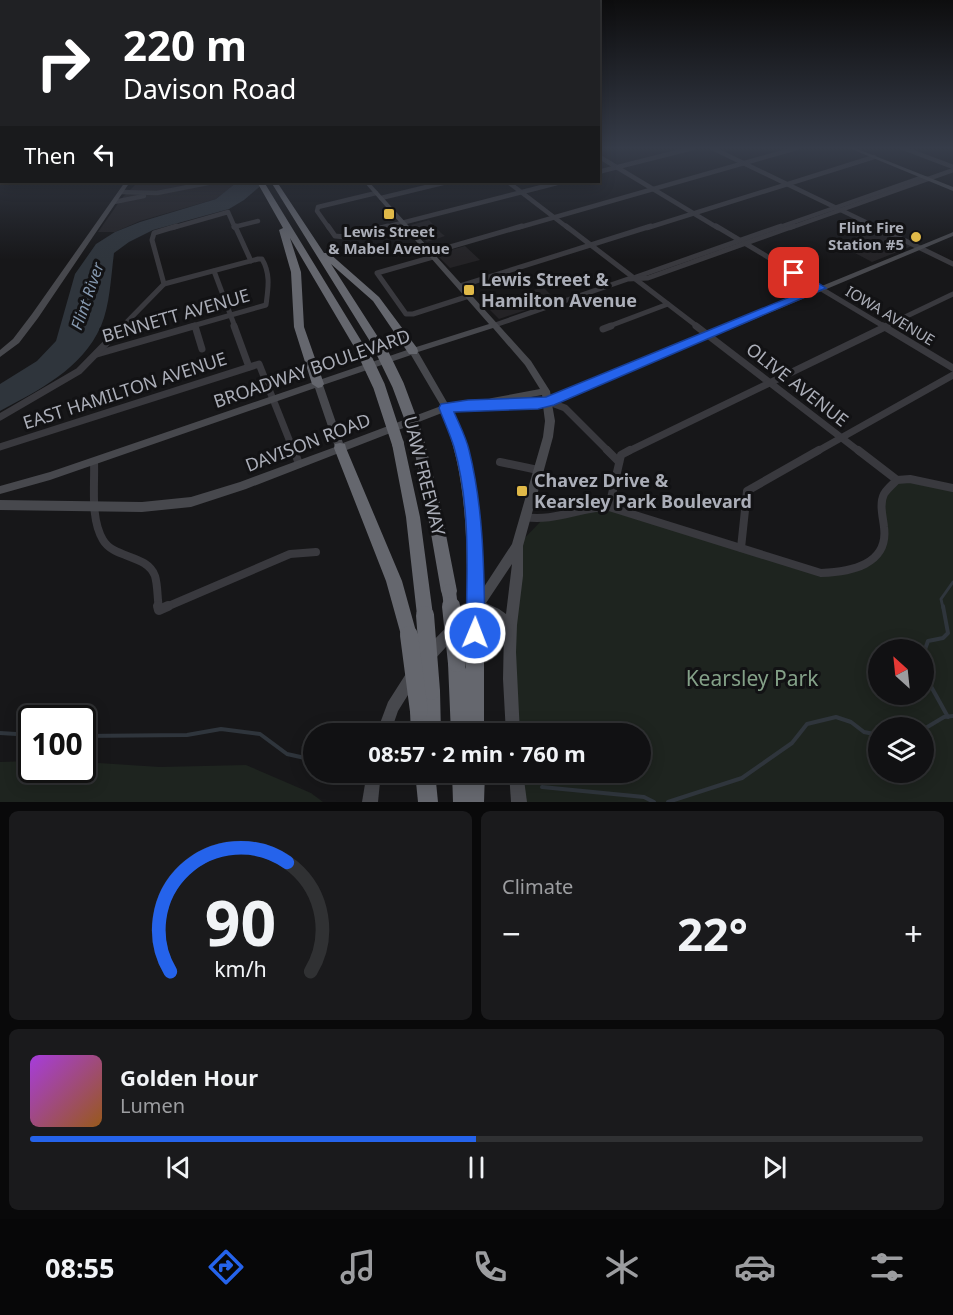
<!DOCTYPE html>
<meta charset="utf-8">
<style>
body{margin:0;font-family:"Noto Sans",sans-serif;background:#1a1a1c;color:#f1f3f6;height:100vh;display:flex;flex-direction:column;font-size:22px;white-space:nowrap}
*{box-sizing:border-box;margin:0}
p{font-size:20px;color:#9c9da0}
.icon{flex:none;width:33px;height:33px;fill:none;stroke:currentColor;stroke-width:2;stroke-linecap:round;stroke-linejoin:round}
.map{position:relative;height:802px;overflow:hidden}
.drawer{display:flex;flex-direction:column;gap:9px;padding:9px;background:#09090a;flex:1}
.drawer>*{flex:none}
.banner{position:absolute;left:0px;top:0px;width:600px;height:183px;box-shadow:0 3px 15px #0003,0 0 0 2px #303133;background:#202124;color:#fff;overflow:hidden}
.needle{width:39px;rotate:333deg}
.tools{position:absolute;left:868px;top:639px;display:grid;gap:12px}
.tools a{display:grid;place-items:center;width:66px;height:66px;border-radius:50%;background:#111113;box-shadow:0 3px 15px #0003,0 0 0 2px #303133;font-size:30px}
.speed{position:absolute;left:18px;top:705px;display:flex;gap:12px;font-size:30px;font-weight:700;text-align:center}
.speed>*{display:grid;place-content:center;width:78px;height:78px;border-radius:50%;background:#111113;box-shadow:0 3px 15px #0003,0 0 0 2px #303133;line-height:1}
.speed .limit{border:3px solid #111;border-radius:9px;background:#fff;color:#111}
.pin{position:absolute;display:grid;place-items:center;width:51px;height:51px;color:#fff;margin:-26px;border-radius:12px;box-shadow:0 3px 9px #0006}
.me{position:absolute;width:66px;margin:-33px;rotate:1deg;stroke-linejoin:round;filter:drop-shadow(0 0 4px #0008)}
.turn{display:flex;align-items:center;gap:21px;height:126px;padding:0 24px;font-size:27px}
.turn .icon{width:78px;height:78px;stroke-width:2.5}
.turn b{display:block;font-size:42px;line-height:51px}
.then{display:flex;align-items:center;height:57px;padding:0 24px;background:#0003;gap:12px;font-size:22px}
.big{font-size:45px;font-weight:700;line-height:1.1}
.drawer .tile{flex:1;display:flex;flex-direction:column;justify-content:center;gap:9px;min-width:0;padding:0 21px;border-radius:9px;background:#1a1a1c}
.drawer .dial{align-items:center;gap:0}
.dial svg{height:156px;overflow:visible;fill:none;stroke:#303133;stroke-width:7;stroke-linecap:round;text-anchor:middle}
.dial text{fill:#f1f3f6;stroke:none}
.song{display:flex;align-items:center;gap:18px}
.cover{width:72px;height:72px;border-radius:9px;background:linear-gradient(135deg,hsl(280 70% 55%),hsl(30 70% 35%))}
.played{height:6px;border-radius:3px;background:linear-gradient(90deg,#2563eb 50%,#303133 50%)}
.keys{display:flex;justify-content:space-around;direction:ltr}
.heat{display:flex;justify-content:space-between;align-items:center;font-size:33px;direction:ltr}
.drawer .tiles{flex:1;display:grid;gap:9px;grid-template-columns:1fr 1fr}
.tile:last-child{grid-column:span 2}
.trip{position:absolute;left:303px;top:723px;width:348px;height:60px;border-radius:30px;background:#111113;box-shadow:0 3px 15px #0003,0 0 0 2px #303133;font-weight:700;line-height:60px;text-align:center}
.menu{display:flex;height:96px;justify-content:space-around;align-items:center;background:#070708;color:#9c9da0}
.menu .icon{width:42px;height:42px}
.menu .on{color:#2563eb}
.menu b{font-size:27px;color:#f1f3f6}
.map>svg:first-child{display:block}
</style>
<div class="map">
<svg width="953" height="802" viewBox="0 0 953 802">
<rect width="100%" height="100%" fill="#171719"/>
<!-- built -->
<g fill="#242326">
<path d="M 138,182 L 237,182 L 216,199 L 140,221 L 115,232 L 98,232 L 122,198 Z"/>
<path d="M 429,220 L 441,233 L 445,236 L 427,242 L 411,225 Z"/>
<path d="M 878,229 L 912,246 L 872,262 L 838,244 Z"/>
<path d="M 465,246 L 480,260 L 450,268 L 439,257 L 440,253 Z"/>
<path d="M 543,287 L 556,300 L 499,319 L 485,305 Z"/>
</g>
<!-- green -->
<g fill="#1e241f" fill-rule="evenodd">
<path d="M 897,480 L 953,488 L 953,802 L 520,802 L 517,773 L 640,772 L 640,734 L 513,734 L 517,546 L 542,520 L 600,507 L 821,573 L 856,569 L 881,550 L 882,501 ZM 879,650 L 924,650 L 924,694 L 879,694 ZM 879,728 L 924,728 L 924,772 L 879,772 Z"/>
<path d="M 31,761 L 32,770 L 82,770 L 83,762 L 160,767 L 246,765 L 311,793 L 323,802 L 0,802 L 0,762 Z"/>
</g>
<!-- water -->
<path fill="#2f353c" d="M 237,182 L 265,182 L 244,200 L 229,209 L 153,230 L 129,242 L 114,253 C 111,276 110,305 101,326 C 82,369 39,390 0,411 L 0,384 L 37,361 L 56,341 L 75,274 L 96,244 L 115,232 L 140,222 L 216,199 Z"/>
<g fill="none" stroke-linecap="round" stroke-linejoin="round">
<!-- stream-far1 -->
<path stroke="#2f353c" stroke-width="3" d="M 943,608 L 941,599 L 953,582"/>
<!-- stream -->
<g stroke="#2f353c" stroke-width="4">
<path d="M 924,652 L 928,641 L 943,638 L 948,633 L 943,606"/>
<path d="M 924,660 L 928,681 L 948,717"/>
<path d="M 924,729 L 944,717 L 953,716"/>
<path d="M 0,733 L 32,735"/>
<path d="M 82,736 L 187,735 L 221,729 L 260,734 L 287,754 L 314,760"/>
<path d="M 484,780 L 507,782"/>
<path d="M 542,787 L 644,797 L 654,802"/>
<path d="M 668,802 L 742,778 L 792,743 L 807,724 L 836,717 L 851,722 L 864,732 L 879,735"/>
</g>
<!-- street-far4 -->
<g stroke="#39393e" stroke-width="4.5">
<path d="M 712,148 L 878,228"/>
<path d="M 903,148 L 953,167"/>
<path d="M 598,156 L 718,228"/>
<path d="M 598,172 L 693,148"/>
<path d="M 508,182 L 568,228"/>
<path d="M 121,192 L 157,193 L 213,182"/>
<path d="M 381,198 L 447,182"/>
<path d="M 114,202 L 144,196"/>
<path d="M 234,227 L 258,221"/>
<path d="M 172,228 L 228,212 L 235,228"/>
<path d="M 329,228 L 317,211 L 318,207 L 376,193"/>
<path d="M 382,228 L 561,182"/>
<path d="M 517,228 L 797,148"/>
<path d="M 647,228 L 874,157"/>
<path d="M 777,228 L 920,178 L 929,179"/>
<path d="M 790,228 L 953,170"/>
</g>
<!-- street-far3 -->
<g stroke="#39393e" stroke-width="5">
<path d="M 235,226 L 251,261"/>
<path d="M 328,226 L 335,236 L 346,237 L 388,226"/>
<path d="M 566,226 L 698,327"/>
<path d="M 716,226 L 885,327"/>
<path d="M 875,226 L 953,264"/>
<path d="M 234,227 L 236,226"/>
<path d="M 429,253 L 522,226"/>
<path d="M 433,257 L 377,273 L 406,314 L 413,314 L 469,296"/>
<path d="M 214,271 L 235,327"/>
<path d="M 636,277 L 781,226"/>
<path d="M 164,284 L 258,259 L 262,259 C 271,274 268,289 266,305 L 189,327"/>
<path d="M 460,286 L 651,226"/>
<path d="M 495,325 L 628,279 L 648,278 L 794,226"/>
<path d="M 122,327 L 164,284 L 152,240 L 154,233 L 177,226"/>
<path d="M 607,327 L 668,304"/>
<path d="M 884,327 L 953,294"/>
</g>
<!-- street-far2 -->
<g stroke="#39393e" stroke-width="7">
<path d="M 195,326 L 202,349"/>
<path d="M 234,326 L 249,367"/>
<path d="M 696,326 L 860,452"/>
<path d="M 883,326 L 953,368"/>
<path d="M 603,329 L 611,326"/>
<path d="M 97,354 L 194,326"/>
<path d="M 549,402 L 565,408 L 609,452"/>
<path d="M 0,417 L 79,371 L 123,326"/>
<path d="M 0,447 L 259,364 L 294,452"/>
<path d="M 627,452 L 887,326"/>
<path d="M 816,452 L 953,375"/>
</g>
<!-- street-far1 -->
<g stroke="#39393e" stroke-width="8">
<path d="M 294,450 L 299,464"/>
<path d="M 607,450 L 619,462"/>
<path d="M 858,450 L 897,480"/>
<path d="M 94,462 C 95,486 90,518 103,540 C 114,559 147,554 155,576 C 158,586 157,597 159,608"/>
<path d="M 500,462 L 538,470"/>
<path d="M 609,507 L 621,455 L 630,450"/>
<path d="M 525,517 C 553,522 581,507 609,507 L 821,573 C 850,572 889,565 884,527 C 883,517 879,504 884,494 C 887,489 893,484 897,480 L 910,479 L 953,488"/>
<path d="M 741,548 L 747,491 L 819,450"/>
<path d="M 164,608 L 290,554 L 316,552"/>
</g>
<!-- street -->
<path stroke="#39393e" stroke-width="10" d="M 158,606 L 159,610 L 168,606"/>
<!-- secondary -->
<g fill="#47484d" fill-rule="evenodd">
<path d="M 849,148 L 855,148 L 953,187 L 953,191 Z"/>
<path d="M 125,182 L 130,182 L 38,318 L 19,343 L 0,357 L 0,350 L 13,339 L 32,314 Z"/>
<path d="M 364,182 L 369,182 L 531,361 L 550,391 L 551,397 L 951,233 L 953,232 L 953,236 L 552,404 L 555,421 L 553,437 L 523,546 L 523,576 L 517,625 L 516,652 L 520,734 L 506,734 L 503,679 L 504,630 C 496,621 489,615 476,614 L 435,659 L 430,660 L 425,659 L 424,654 L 425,649 L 480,593 L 512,544 L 543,437 L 545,421 L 543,406 L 468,408 L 447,411 L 246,489 L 191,507 L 142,512 L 0,510 L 0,500 L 142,502 L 191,497 L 240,482 L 335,447 L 315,388 L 50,480 L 0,494 L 0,486 L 50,472 L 410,349 L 489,324 ZM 493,328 L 525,365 L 540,389 L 492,398 L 489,399 L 488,401 L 468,402 L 448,404 L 418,352 ZM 411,355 L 441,406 L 343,443 L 323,385 ZM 542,395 L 543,400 L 509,401 ZM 512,564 L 506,614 L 499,609 L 486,603 Z"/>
<path d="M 414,667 L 419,669 L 421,674 L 398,711 L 390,734 L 376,734 L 388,702 L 409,669 Z"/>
<path d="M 367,772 L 381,772 L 378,802 L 362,802 Z"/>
<path d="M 509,772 L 523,772 L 527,802 L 511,802 Z"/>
</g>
<!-- highway -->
<g fill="#65676e" fill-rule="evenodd">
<path d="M 257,182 L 264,182 L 368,352 L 363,356 L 359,355 L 290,238 L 301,272 L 304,327 L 324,384 L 322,387 L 318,388 L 312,384 L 294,327 L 291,272 L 279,230 L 283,228 Z"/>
<path d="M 271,182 L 277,182 L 324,253 L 329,253 L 379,297 L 417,348 L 418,351 L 417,354 L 409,354 L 373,301 L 331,264 L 385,348 L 380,352 L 376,351 Z"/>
<path d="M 446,404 L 450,405 C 477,455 481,512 483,568 L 480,573 L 475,575 L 470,573 L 467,568 C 466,512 462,460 440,408 Z"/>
<path d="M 417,431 L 422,433 L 423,436 L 439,499 L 457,591 L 455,597 L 449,599 L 443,597 L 441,591 L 425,499 L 411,436 L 412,433 Z"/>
<path d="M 398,439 L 403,440 L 404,444 L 420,517 L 433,615 L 431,621 L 425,623 L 419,621 L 417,615 L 406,517 L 392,444 L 393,440 Z"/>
<path d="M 340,443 L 345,444 L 346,448 L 402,581 L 417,635 L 415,641 L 409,643 L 403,641 L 401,635 L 386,581 L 334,448 L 335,444 Z"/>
<path d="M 475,638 L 481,641 L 484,647 L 484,734 L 451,734 L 448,663 L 451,657 L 457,654 L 463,657 L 466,669 L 466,647 L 469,641 Z"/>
<path d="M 431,682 L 437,685 L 440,691 L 441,734 L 411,734 L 410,711 L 412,704 L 419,702 L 422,703 L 422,691 L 425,685 Z"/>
<path d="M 415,772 L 435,772 L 438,802 L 418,802 Z"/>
<path d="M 452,772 L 485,772 L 484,802 L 453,802 Z"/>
</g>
<!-- highway-bridge-far2 -->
<g stroke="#65676e" stroke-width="12">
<path d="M 380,348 L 398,385 L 417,436"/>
<path d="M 363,352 L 379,386 L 398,444"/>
</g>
<!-- highway-bridge-far1 -->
<g stroke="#65676e" stroke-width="14">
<path d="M 475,568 L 475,608"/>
<path d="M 449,591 L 451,608"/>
</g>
<!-- highway-bridge -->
<g stroke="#65676e" stroke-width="18">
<path d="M 451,606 L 457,663"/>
<path d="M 475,606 L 475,647"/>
<path d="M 425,615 L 431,691"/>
<path d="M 409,635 L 419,711"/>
</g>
</g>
<!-- sky -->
<linearGradient id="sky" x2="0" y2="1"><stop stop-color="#0d0d0e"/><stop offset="0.57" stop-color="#363c49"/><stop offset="1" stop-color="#363c49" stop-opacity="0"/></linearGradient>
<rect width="953" height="260" fill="url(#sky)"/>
<!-- route -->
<path fill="#2563eb" stroke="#184099" stroke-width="1.5" d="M 790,270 L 798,270 L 826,288 L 554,405 L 538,409 L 454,412 C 459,424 466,437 469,450 C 484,510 484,572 485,633 L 482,640 L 475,642 L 468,640 L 466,633 C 467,572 471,506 454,447 C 450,434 444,421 439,408 L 441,404 L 468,400 L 546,397 L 812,288 L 790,275 Z"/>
<!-- markers -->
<g fill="#e0b948" stroke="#121214" stroke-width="2">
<rect x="383" y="208" width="12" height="12" rx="3"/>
<circle cx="916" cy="237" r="6"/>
<rect x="463" y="284" width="12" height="12" rx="3"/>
<rect x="516" y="485" width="12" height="12" rx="3"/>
</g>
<g text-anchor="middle" stroke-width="6" stroke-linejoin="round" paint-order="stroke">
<!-- far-poi labels -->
<g font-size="15" font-weight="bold" fill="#abaeb8" stroke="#121214" text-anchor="end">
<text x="904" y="233">Flint Fire<tspan x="904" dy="17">Station #5</tspan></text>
<text x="389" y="237" text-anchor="middle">Lewis Street<tspan x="389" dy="17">&amp; Mabel Avenue</tspan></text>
</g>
<!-- far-street labels -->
<g font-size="15" fill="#abaeb8" stroke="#121214">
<text transform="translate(890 316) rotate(31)" y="5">IOWA AVENUE</text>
</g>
<!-- far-water labels -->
<g font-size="16" font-style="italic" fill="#8598af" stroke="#121214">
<text transform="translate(87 296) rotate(-71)" y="6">Flint River</text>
</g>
<!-- poi labels -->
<g font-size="18" font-weight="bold" fill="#abaeb8" stroke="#121214" text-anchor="start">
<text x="481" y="286">Lewis Street &amp;<tspan x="481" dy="21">Hamilton Avenue</tspan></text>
<text x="534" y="487">Chavez Drive &amp;<tspan x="534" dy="21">Kearsley Park Boulevard</tspan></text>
</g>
<!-- street labels -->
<g font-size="18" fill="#abaeb8" stroke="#121214">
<text transform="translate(176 316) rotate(-16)" y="6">BENNETT AVENUE</text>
<text transform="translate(312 369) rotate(-19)" y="6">BROADWAY BOULEVARD</text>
<text transform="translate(797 385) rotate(38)" y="6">OLIVE AVENUE</text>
<text transform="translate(125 391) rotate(-18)" y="6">EAST HAMILTON AVENUE</text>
<text transform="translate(308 443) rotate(-21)" y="6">DAVISON ROAD</text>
<text transform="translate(424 476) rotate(76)" y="6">UAW FREEWAY</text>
</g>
<!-- near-park labels -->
<g font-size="21" fill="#84a188" stroke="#121214">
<text x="752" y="686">Kearsley Park</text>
</g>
</g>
</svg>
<div class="tools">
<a><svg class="needle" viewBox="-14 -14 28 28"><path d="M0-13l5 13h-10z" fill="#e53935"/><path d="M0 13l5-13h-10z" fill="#9c9da0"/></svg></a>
<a><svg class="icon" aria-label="layers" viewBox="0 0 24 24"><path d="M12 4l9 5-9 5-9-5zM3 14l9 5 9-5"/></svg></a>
</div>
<div class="speed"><div class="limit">100</div></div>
<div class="pin" style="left:794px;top:273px;background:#d93025"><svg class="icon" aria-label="arrive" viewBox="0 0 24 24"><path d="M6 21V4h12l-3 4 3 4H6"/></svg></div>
<svg class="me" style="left:475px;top:633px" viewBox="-20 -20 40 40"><circle r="17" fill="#2563eb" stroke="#fff" stroke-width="3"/><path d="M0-11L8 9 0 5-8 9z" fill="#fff"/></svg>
<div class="trip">08:57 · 2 min · 760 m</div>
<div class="banner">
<div class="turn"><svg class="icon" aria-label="right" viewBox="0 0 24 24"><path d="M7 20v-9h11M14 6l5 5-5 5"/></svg><div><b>220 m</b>Davison Road</div></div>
<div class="then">Then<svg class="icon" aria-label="left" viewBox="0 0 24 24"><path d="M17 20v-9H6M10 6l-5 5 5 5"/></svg></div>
</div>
</div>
<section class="drawer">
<div class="tiles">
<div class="tile dial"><svg viewBox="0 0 100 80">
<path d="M14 69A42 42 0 1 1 86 69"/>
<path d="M14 69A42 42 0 0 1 74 13" stroke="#2563eb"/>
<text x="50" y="56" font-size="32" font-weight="700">90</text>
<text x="50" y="72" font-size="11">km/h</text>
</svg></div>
<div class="tile"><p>Climate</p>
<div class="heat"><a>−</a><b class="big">22°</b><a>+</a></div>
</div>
<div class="tile">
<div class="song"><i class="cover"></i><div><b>Golden Hour</b><p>Lumen</p></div></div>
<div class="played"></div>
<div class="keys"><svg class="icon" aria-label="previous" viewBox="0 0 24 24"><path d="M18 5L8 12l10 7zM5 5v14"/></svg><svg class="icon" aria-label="pause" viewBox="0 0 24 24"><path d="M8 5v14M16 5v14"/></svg><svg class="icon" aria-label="next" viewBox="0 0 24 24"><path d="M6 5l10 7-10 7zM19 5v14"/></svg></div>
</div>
</div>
</section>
<nav class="menu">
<b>08:55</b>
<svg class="icon on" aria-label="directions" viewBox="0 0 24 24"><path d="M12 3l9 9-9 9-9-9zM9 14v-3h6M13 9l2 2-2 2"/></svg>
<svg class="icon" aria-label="music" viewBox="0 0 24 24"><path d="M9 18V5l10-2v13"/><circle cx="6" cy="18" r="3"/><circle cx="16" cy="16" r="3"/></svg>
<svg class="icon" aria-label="phone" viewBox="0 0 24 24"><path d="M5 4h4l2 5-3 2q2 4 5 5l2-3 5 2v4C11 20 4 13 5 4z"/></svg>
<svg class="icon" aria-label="climate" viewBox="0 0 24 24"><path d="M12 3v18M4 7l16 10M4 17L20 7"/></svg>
<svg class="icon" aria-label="car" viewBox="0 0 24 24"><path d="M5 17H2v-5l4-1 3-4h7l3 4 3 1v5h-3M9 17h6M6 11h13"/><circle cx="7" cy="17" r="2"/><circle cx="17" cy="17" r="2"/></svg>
<svg class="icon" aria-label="filters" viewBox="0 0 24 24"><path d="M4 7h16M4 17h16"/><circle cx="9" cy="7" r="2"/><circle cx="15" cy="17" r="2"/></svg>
</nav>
